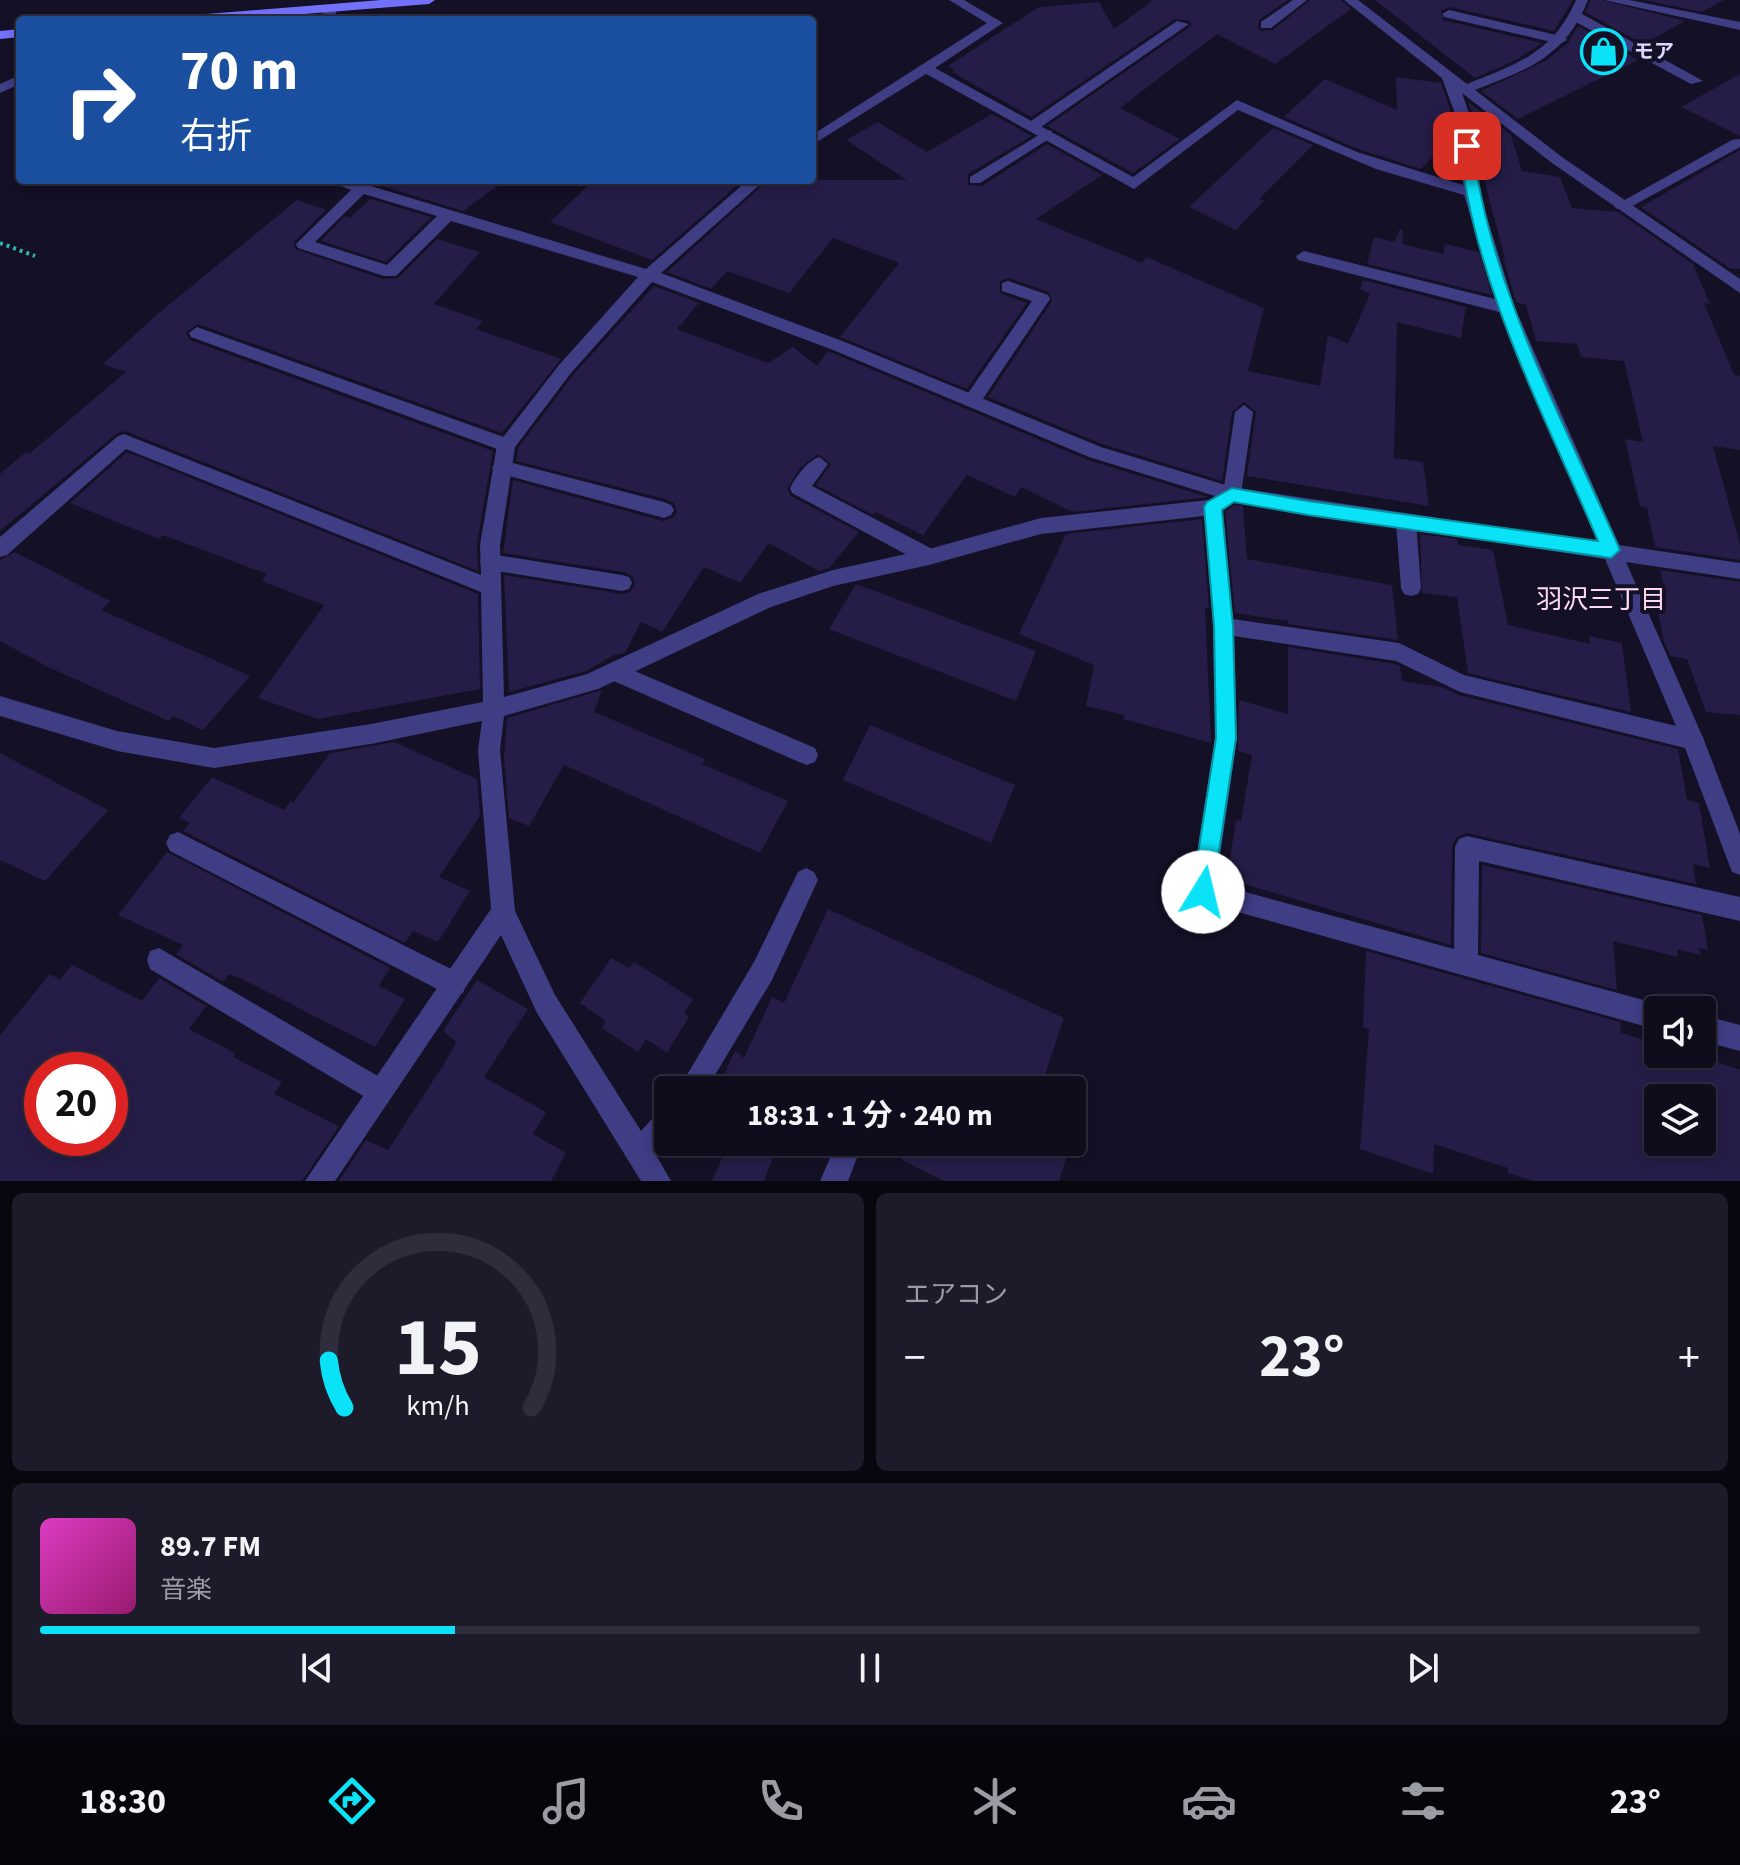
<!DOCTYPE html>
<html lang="ja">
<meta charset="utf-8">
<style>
body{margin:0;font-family:"Source Sans 3","Noto Sans JP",sans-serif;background:#1d1a29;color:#f1f3f6;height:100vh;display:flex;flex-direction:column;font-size:30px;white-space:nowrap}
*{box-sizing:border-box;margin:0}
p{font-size:26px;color:#9b9ba3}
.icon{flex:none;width:44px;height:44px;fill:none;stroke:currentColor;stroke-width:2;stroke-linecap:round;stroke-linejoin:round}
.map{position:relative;height:1181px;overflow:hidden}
.side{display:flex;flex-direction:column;gap:12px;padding:12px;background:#08070f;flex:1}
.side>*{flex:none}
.guide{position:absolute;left:16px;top:16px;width:800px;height:168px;border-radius:8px;box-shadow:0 4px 12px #0003,0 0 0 2px #2f2c3b;background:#1a4fa0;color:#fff;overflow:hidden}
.buttons{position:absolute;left:1644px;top:996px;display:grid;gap:16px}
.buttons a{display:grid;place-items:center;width:72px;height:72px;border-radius:8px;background:#0f0c1c;box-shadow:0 4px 12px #0003,0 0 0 2px #2f2c3b;font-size:40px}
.speed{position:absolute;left:24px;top:1052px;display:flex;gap:16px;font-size:40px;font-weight:700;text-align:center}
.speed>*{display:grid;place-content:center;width:104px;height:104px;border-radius:50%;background:#0f0c1c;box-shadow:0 4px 12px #0003,0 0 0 2px #2f2c3b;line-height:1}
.speed .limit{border:12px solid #d22;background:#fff;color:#111}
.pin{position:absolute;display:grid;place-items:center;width:68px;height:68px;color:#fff;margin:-34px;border-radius:16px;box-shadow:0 4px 12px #0006}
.me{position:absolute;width:88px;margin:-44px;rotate:9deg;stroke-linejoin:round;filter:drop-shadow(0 0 6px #0008)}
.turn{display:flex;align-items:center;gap:28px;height:168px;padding:0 32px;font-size:36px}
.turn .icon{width:104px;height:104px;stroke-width:2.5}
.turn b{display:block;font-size:56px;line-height:68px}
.big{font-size:60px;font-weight:700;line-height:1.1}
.side .tile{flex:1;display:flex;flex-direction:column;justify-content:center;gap:12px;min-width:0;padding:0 28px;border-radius:12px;background:#1d1a29}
.side .dial{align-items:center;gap:0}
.dial svg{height:208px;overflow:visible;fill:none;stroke:#2f2c3b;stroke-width:7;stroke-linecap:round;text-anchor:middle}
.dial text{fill:#f1f3f6;stroke:none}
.song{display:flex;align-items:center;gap:24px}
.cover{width:96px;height:96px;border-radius:12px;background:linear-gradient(135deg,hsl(310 70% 55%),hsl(320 70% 35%))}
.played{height:8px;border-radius:4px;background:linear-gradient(90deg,#09e2f7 25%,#2f2c3b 25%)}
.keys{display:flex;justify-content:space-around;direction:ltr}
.heat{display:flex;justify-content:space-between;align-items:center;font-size:44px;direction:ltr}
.side .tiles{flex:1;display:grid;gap:12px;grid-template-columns:1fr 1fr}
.tile:last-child{grid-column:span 2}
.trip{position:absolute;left:654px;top:1076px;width:432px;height:80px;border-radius:8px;background:#0f0c1c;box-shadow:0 4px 12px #0003,0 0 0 2px #2f2c3b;font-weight:700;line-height:80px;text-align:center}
.tab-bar{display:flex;height:128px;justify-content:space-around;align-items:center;background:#06050b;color:#9b9ba3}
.tab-bar .icon{width:56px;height:56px}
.tab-bar .on{color:#09e2f7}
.tab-bar b{font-size:36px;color:#f1f3f6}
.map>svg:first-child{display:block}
</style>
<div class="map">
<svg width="1740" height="1181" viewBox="0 0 1740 1181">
<rect width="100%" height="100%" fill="#141026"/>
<!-- building -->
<g fill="#251d47" fill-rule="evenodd">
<path d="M 1149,0 L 1288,0 L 1259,20 L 1258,28 L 1261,31 L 1273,30 L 1310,0 L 1341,0 L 1351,9 L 1275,64 L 1217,34 L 1120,108 L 1180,139 L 1133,173 L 1047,126 L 1191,26 L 1190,21 L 1175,19 L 1031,117 L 952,72 L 955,70 L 948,66 L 1039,7 L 1099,2 L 1114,29 L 1152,1 Z"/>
<path d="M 1375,0 L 1573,0 L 1554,31 L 1450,7 L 1441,11 L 1443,20 L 1542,43 L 1516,60 L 1475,78 Z"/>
<path d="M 1591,0 L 1601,0 L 1685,21 L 1643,44 L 1585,12 Z"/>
<path d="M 1644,0 L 1724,0 L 1702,12 Z"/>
<path d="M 1578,26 L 1638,60 L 1518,119 L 1481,91 L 1545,61 L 1568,43 Z"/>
<path d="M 1740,74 L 1740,136 L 1681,107 Z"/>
<path d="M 1396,77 L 1441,83 L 1455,123 L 1456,133 L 1421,169 L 1358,149 L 1284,117 L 1325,79 L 1397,110 Z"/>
<path d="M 1468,102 L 1511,135 L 1522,171 L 1560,177 L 1572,208 L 1618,212 L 1693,264 L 1710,304 L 1704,303 L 1734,375 L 1740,376 L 1740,450 L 1713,446 L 1740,545 L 1740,560 L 1655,547 L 1647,508 L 1640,506 L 1625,439 L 1643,442 L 1624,361 L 1581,357 L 1577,344 L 1536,341 L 1526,305 L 1516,302 L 1503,258 L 1505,259 L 1479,160 L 1475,122 Z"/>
<path d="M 992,114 L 1032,136 L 968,174 L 968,185 L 982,186 L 1047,144 L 1102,175 L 1036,219 L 1142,263 L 1146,257 L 1264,308 L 1248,371 L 1320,386 L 1328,335 L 1348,344 L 1370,294 L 1360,289 L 1363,280 L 1466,307 L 1461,338 L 1397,322 L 1394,458 L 1423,462 L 1429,506 L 1247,476 L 1256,412 L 1244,402 L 1232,412 L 1222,481 L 1102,444 L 988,397 L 1052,301 L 1049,292 L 1009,278 L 1000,281 L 1000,293 L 1027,303 L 967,389 L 840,337 L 899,263 L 833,238 L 789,293 L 727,271 L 711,289 L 667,272 L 768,180 L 907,180 L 846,140 L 878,122 L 927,152 Z"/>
<path d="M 1273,128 L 1313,145 L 1259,199 L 1264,201 L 1236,230 L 1189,207 Z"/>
<path d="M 1740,150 L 1740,269 L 1729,268 L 1641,207 Z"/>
<path d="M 390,180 L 505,180 L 463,211 L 383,186 Z"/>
<path d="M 594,180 L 743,180 L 652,260 L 550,222 Z"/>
<path d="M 370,199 L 431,217 L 386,262 L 321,241 L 345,216 L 350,218 Z"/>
<path d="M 297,200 L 326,210 L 294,242 L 295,249 L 383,279 L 398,278 L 437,239 L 480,252 L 434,304 L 483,321 L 476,329 L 561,359 L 502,433 L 198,324 L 186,332 L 190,340 L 493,451 L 477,544 L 478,571 L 125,431 L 116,434 L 0,531 L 0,474 L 26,452 L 29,454 L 126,372 L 103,364 L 154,317 Z"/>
<path d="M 1400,229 L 1403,230 L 1402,244 L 1443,254 L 1445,244 L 1479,252 L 1492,295 L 1367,264 L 1374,237 L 1394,242 Z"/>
<path d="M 654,286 L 699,303 L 677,329 L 768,363 L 793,347 L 817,366 L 828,351 L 1088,460 L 1208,497 L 1073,512 L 1021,487 L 1015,497 L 967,475 L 923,535 L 876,512 L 873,515 L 816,485 L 831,464 L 818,454 L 800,468 L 787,489 L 791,496 L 859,532 L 829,568 L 819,571 L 769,543 L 740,583 L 704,567 L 662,632 L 641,622 L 625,653 L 614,655 L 586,671 L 509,692 L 504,575 L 622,594 L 630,592 L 635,584 L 632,576 L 623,572 L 503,553 L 513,480 L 663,521 L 672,518 L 677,512 L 674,503 L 665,499 L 516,461 L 518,448 L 573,375 Z"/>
<path d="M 127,452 L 478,594 L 480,689 L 318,719 L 258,698 L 324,605 L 262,581 L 267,574 L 163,535 L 159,539 L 70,503 Z"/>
<path d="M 1236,505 L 1243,506 L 1247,559 L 1392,585 L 1398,640 L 1288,624 L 1288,621 L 1235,613 L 1225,511 Z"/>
<path d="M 1202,519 L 1209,608 L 1205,608 L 1211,743 L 1123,719 L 1124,715 L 1086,706 L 1094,665 L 1019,634 L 1066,534 Z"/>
<path d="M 1420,534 L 1457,539 L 1458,545 L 1493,550 L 1508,625 L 1590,644 L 1589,636 L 1622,643 L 1631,712 L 1468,673 L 1457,597 L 1422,593 Z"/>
<path d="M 15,552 L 110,601 L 101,610 L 250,676 L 203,730 L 173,716 L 169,721 L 48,667 L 0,641 L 0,560 Z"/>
<path d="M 1660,570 L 1740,582 L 1740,715 L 1706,712 L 1687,659 L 1671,656 L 1664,642 L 1654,592 L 1665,594 Z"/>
<path d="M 856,584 L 1036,651 L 1016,701 L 829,629 Z"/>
<path d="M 1288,647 L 1395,664 L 1400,666 L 1402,681 L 1442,687 L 1459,695 L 1678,749 L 1687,800 L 1699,803 L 1710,868 L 1693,864 L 1696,884 L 1466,833 L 1456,838 L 1452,847 L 1451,945 L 1227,879 L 1236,820 L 1241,821 L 1252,755 L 1238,751 L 1239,700 L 1288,714 Z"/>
<path d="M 602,690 L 594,712 L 705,759 L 702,764 L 788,801 L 760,853 L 564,765 L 529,826 L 509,818 L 504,758 L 507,718 Z"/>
<path d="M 870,725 L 1015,785 L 991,843 L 843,780 Z"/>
<path d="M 394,742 L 477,779 L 480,816 L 439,877 L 470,891 L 438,942 L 413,931 L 405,943 L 183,831 L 190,823 L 179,818 L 212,777 L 284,810 L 291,801 L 293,803 L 330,753 Z"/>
<path d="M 0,753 L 108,810 L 45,881 L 0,860 Z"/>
<path d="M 167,852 L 390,968 L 379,986 L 405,999 L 375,1047 L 240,978 L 229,974 L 223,982 L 176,954 L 183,945 L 118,915 Z"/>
<path d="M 1482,865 L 1702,915 L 1708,950 L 1699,948 L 1701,955 L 1677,949 L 1678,957 L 1613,941 L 1617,990 L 1481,953 Z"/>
<path d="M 828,909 L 1064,1018 L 1040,1090 L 717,1090 L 735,1051 L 744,1058 L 772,997 L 784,1003 Z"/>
<path d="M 1366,951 L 1620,1022 L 1621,1033 L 1658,1044 L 1658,1054 L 1694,1054 L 1740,1070 L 1740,1181 L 1533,1181 L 1508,1173 L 1508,1168 L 1434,1144 L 1433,1174 L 1360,1149 L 1369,1029 L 1363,1027 ZM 1658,1098 L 1702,1098 L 1702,1142 L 1658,1142 Z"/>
<path d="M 611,958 L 629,968 L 634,962 L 693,999 L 684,1013 L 689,1017 L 667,1053 L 646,1039 L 638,1052 L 602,1028 L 606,1021 L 580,1003 Z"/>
<path d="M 72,965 L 142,1001 L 159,978 L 206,1006 L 189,1029 L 235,1053 L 233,1057 L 282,1082 L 274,1094 L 339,1126 L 302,1181 L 0,1181 L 0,1035 L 50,974 L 60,980 ZM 42,1070 L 110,1070 L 110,1138 L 42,1138 Z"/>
<path d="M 477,980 L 528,1009 L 484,1077 L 546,1112 L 533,1134 L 566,1153 L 551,1181 L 339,1181 L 366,1140 L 388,1150 L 451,1053 L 456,1042 L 443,1031 Z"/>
<path d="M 729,1142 L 773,1142 L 769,1153 L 774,1155 L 764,1181 L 712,1181 Z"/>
<path d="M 909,1142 L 1069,1142 L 1071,1143 L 1059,1181 L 944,1181 L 902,1160 Z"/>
</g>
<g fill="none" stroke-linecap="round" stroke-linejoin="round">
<!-- path -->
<path stroke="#33b5ac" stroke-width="4" stroke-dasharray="3 4" stroke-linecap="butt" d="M 0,243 L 35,256"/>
<!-- lane -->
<g fill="#3f3d84" fill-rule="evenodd">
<path d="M 1293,0 L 1307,0 L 1271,28 L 1261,28 L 1261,22 Z"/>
<path d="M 1449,10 L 1565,37 L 1567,40 L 1560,44 L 1444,17 L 1442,14 Z"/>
<path d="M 1572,14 L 1582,14 L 1703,81 L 1691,84 L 1572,20 Z"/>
<path d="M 1177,21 L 1189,24 L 1038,129 L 1028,129 L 1028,123 Z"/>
<path d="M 1047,130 L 1052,131 L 1052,137 L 980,183 L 970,183 L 970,177 Z"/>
<path d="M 1740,139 L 1740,147 L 1627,209 L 1617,209 L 1614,206 L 1732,140 Z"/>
<path d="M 1304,251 L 1507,302 L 1515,308 L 1507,314 L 1298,260 L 1296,256 Z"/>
<path d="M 1008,281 L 1048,295 L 1050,299 L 978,406 L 966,406 L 963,401 L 966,396 L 1032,301 L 1002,291 L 1002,283 Z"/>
<path d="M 197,327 L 512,440 L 515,445 L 506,452 L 500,450 L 191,337 L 189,333 Z"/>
<path d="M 1244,405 L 1253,412 L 1241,494 L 1239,499 L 1225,499 L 1223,494 L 1235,412 Z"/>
<path d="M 819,457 L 828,464 L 812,486 L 936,551 L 939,557 L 936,563 L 922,563 L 792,493 L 790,488 C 796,477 807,461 819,457 Z"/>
<path d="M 501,460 L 664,502 L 671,505 L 674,510 L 671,515 L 664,518 L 494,472 L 492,467 Z"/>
<path d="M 1213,499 L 1220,502 L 1222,507 L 1233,619 L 1399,643 L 1464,675 L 1693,730 L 1701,733 L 1704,740 L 1701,747 L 1693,750 L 1460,692 L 1396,661 L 1234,636 L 1237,738 L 1216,884 L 1454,949 L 1455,847 L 1459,839 L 1467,836 L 1740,897 L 1740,921 L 1479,861 L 1478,955 L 1658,1004 L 1668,1010 L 1658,1010 L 1658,1030 L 1195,900 L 1191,892 L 1215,738 L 1213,626 L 1204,507 L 1206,502 Z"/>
<path d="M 1406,514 L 1413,517 L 1416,522 L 1421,588 L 1418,594 L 1411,596 L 1404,594 L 1401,588 L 1396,522 L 1399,517 Z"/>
<path d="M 490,554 L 622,575 L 629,577 L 632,583 L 629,589 L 622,591 L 490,570 L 483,568 L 480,562 L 483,556 Z"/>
<path d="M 616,663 L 815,748 L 818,755 L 815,762 L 807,765 L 799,762 L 609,679 L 606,672 L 609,665 Z"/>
<path d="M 178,832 L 463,975 L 466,984 L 463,993 L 454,996 L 445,993 L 170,851 L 166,843 L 170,835 Z"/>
<path d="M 159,948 L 388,1082 L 392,1091 L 388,1100 L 379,1104 L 370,1100 L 150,969 L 147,960 L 150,951 Z"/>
<path d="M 1702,1015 L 1740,1025 L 1740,1051 L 1702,1041 Z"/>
<path d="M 837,1142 L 863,1142 L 848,1181 L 820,1181 Z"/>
</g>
<!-- street -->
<g fill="#3f3d84" fill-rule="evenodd">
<path d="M 949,0 L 964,0 L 1003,23 L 935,68 L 1133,177 L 1237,100 L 1357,152 L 1463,185 L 1458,122 L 1442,78 L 1344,0 L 1358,0 L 1467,84 C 1517,64 1553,53 1576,0 L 1588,0 C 1565,57 1529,69 1475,90 L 1562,157 L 1740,279 L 1740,293 L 1552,163 L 1462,93 L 1472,122 L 1479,192 L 1515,308 L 1619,545 L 1740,563 L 1740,579 L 1626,562 L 1704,740 L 1740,834 L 1740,875 L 1732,872 L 1682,740 L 1605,559 L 1235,502 L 1213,515 L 1041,534 L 929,565 L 833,586 L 771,607 L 598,689 L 504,716 L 500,750 L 515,911 L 555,995 L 641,1131 L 659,1111 L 668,1107 L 668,1140 L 656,1155 L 671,1181 L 641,1181 L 537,1013 L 501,935 L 335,1181 L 305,1181 L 491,909 L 478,750 L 482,721 L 371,744 L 214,768 L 117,751 L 0,716 L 0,696 L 117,731 L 214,748 L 371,724 L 483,702 L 481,592 L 126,449 L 7,555 L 0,557 L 0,537 L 118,436 L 124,434 L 481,575 L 480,545 L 497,445 L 559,365 L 638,277 L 451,221 L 396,276 L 384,276 L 298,248 L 296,244 L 351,190 L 326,180 L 351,180 L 646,269 L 748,180 L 765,180 L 661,273 L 845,342 L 1101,447 L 1232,487 L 1598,542 L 1499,308 L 1464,195 L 1376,169 L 1238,110 L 1134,189 L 926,74 L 812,145 L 812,135 L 987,23 ZM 364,194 L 437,216 L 387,265 L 315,242 ZM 652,282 L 833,350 L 1089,457 L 1215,496 L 1209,500 L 1041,518 L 929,549 L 833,570 L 758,594 L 587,674 L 504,697 L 500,545 L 515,447 L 571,373 Z"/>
<path d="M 1604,0 L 1629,0 L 1740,22 L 1740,30 Z"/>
<path d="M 331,4 L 337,8 L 335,20 L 321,20 L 325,8 Z"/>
<path d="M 20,75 L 20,84 L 0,93 L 0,84 Z"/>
<path d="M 806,868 L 814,872 L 818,880 L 772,980 L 706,1090 L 678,1090 L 754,962 L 798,872 Z"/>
</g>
<!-- secondary -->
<g fill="#7371fb" fill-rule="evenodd">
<path d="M 381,0 L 435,0 L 429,4 L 230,20 L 175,20 L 182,16 Z"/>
<path d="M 20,29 L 20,37 L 0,39 L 0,31 Z"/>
</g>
</g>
<!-- route -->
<path fill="#09e2f7" stroke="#0693a1" stroke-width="2" d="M 1467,142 L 1473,146 C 1488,283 1565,424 1620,550 L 1611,558 L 1308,515 L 1234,502 L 1222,510 L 1233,626 L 1236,738 L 1213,892 L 1210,899 L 1203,902 L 1195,899 L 1192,892 L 1216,738 L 1214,626 L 1204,507 L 1207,502 L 1232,488 L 1308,501 L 1598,541 C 1545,416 1473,282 1460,146 Z"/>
<!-- icons -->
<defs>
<symbol id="shop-ring" viewBox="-11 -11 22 22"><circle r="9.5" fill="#141026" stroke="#09e2f7" stroke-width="1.5"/><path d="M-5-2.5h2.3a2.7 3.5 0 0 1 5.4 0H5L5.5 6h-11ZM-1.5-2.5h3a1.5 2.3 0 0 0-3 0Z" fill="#09e2f7"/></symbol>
</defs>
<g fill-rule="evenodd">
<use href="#shop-ring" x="1578" y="26" width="51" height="51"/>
</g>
<g text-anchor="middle" stroke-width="8" stroke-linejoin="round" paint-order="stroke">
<!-- far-poi labels -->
<g font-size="20" font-weight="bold" fill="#dbd7fe" stroke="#141026" text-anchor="start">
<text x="1634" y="58">モア</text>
</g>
<!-- neighbourhood labels -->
<g font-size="26" fill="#fed9f1" stroke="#141026">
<text x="1601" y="608">羽沢三丁目</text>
</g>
</g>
</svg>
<div class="buttons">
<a><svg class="icon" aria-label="sound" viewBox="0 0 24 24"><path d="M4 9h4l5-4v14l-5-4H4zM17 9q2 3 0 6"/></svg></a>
<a><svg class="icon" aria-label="layers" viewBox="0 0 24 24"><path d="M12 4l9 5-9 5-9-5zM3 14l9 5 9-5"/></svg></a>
</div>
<div class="speed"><div class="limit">20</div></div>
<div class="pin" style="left:1467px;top:146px;background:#d93025"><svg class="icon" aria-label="arrive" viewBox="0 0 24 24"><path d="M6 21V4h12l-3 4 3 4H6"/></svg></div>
<svg class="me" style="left:1203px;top:892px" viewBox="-20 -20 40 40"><circle r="19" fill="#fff"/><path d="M0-13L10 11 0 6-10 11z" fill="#09e2f7"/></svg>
<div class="trip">18:31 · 1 分 · 240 m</div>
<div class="guide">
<div class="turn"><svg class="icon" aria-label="right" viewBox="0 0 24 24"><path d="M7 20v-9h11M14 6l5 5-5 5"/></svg><div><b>70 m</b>右折</div></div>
</div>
</div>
<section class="side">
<div class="tiles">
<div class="tile dial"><svg viewBox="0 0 100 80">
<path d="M14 69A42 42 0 1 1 86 69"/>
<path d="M14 69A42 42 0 0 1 8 51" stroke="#09e2f7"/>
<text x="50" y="56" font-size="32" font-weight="700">15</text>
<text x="50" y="72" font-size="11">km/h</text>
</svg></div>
<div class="tile"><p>エアコン</p>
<div class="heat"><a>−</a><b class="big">23°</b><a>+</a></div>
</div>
<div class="tile">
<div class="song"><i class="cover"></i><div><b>89.7 FM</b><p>音楽</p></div></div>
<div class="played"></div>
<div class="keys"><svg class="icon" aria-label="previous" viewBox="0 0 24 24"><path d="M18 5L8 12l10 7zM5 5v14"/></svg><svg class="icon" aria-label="pause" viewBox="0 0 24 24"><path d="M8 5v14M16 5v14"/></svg><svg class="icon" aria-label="next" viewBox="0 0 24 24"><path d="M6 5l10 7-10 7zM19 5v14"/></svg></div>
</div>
</div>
</section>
<nav class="tab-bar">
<b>18:30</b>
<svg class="icon on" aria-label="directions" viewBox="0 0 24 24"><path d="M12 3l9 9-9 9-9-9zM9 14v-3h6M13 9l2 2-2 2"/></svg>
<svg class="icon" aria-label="music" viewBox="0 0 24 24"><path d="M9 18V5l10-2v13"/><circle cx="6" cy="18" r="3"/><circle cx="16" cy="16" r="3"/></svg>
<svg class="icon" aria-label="phone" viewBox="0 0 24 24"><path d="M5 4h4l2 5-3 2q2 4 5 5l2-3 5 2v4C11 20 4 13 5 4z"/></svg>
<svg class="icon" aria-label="climate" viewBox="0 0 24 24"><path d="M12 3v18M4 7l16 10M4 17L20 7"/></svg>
<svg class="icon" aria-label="car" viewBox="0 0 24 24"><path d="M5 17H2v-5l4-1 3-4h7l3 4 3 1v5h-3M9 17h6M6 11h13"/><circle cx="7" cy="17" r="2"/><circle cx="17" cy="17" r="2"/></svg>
<svg class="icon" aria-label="filters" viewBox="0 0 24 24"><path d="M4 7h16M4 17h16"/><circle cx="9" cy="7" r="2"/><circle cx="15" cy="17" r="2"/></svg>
<b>23°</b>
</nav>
